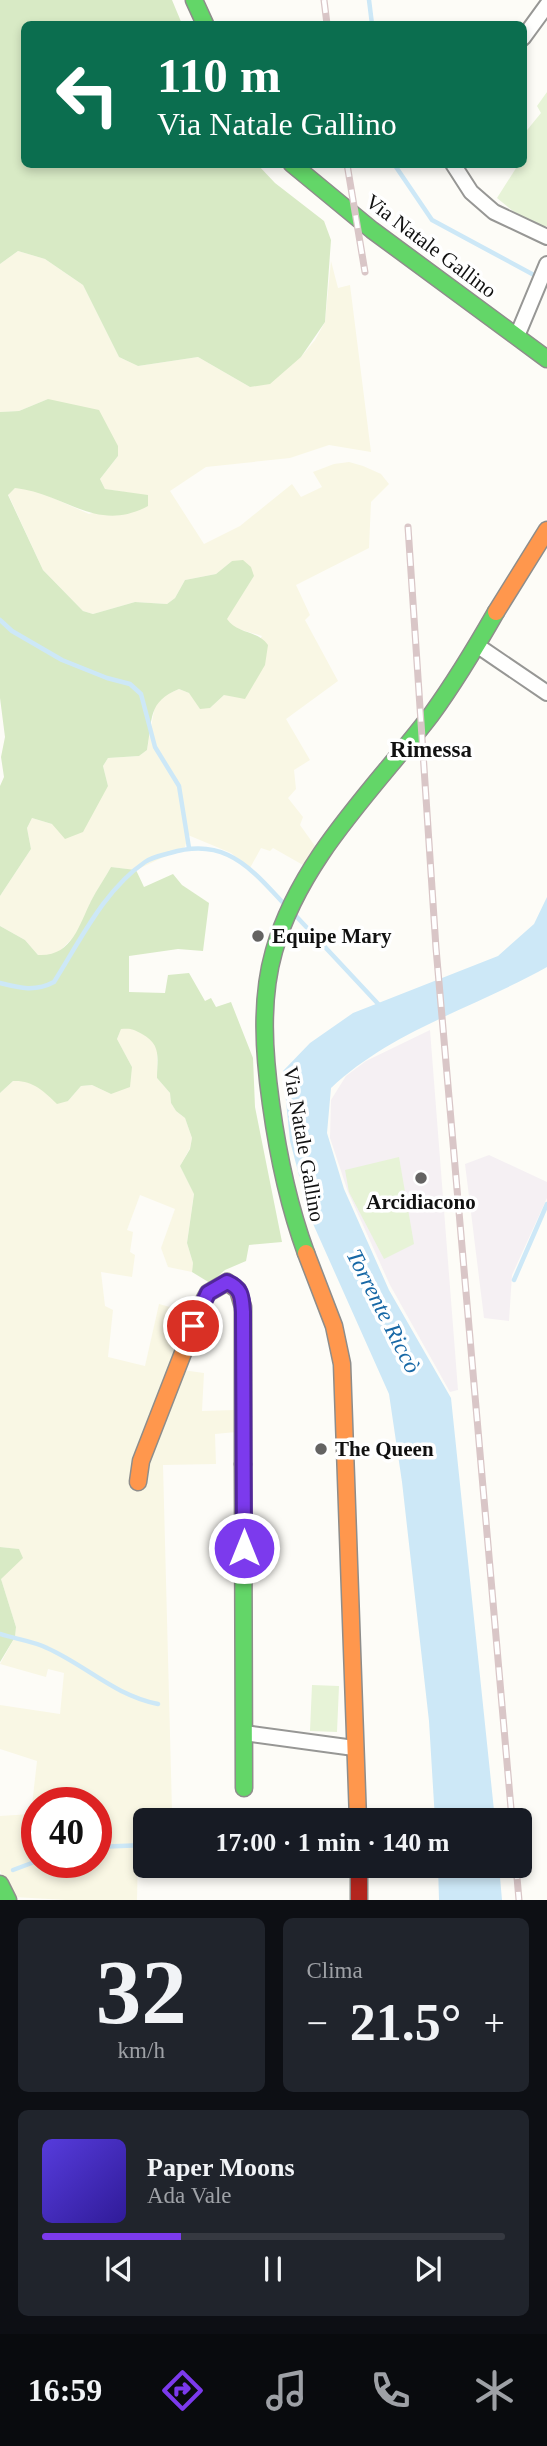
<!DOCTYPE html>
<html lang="it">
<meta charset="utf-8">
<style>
body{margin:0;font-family:"Times New Roman",serif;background:#20242c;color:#f1f3f6;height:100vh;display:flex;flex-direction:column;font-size:26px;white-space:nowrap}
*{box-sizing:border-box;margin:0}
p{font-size:23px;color:#9ea1a6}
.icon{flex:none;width:38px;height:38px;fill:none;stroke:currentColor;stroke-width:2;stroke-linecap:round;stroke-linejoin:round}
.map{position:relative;height:1900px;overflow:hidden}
.panel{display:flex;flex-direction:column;gap:18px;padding:18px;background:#0d0f14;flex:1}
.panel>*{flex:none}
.top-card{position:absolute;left:21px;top:21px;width:506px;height:147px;border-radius:10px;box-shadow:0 4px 10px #0003;background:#0b6e4f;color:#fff;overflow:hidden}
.speed{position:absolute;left:21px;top:1787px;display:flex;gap:14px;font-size:35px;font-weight:700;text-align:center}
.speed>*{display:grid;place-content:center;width:91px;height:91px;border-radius:50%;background:#171b24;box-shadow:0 4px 10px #0003;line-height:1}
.speed .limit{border:10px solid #d22;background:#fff;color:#111}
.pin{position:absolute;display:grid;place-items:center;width:60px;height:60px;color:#fff;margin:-30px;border:4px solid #fff;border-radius:50%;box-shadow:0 2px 7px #0007}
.me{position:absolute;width:77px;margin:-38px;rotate:0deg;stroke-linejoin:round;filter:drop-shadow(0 0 5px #0008)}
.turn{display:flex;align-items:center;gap:24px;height:147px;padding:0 21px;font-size:32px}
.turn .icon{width:91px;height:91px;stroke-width:2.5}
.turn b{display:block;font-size:49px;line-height:60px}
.big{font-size:52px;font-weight:700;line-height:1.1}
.panel .tile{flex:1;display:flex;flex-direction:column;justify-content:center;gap:10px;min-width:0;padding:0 24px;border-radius:10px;background:#20242c}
.panel .dial{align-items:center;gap:0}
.dial b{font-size:91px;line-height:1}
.song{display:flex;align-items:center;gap:21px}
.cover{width:84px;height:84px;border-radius:10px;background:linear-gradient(135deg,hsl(250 70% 55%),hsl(250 70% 35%))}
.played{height:7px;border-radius:4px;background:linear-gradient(90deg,#7c3aed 30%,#363941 30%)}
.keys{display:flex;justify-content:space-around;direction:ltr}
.heat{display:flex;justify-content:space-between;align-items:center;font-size:38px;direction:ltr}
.panel .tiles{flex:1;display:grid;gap:18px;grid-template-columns:1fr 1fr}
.tile:last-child{grid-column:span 2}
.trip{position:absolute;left:133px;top:1808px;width:399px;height:70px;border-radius:10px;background:#171b24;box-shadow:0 4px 10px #0003;font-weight:700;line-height:70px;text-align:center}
.tabs{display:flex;height:112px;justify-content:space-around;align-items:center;background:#090b0e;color:#9ea1a6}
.tabs .icon{width:49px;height:49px}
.tabs .current{color:#7c3aed}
.tabs b{font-size:32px;color:#f1f3f6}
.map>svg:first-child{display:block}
</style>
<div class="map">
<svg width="547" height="1900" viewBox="0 0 547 1900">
<rect width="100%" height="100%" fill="#fdfcf7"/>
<!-- industrial -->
<g fill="#f5f0f3">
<path d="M 430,1030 L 458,1390 L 450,1392 L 390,1285 L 348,1192 L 330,1138 L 331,1100 L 346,1076 L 366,1061 Z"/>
<path d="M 489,1155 L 547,1182 L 547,1198 L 512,1275 L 509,1321 L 484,1318 L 465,1164 Z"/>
</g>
<!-- farmland -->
<g fill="#f9f7e4" fill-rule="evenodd">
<path d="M 18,251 L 45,259 L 83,285 L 119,357 L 138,366 L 198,357 L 250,387 L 301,357 L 315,340 L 325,322 L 331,261 L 338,288 L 350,285 L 371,452 L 329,445 L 290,458 L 206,467 L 170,491 L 204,544 L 240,526 L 292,484 L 301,497 L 322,487 L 313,472 L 334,464 L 349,462 L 363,466 L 381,474 L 389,484 L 371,502 L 369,548 L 296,585 L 310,615 L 305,620 L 338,681 L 286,719 L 310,760 L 294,770 L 296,789 L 288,798 L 303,817 L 300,825 L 315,846 L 303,865 L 273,848 L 270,851 L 261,848 L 250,868 L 231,853 L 188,835 L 185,847 L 136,870 L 111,867 L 90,903 L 80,930 L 59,952 L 49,955 L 38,955 L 25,940 L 0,926 L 0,896 L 31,849 L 27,828 L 32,818 L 52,824 L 108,786 L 103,766 L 108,758 L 139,756 L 147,750 L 155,705 L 161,697 L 179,689 L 189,693 L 210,708 L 224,695 L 262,636 L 232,627 L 226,619 L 254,576 L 232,561 L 216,574 L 185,580 L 175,598 L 167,604 L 135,602 L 93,614 L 83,611 L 43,570 L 8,494 L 15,488 L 35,490 L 89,514 L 148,496 L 105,489 L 100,479 L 118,456 L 48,399 L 19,411 L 0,412 L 0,264 Z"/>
<path d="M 121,1028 L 132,1028 L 152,1039 L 157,1048 L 157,1078 L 170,1093 L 171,1103 L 176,1111 L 185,1118 L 192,1138 L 190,1148 L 180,1166 L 194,1193 L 187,1243 L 193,1263 L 192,1272 L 168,1267 L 161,1248 L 175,1209 L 140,1195 L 127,1230 L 133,1232 L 130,1252 L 135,1255 L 132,1277 L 101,1272 L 105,1306 L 113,1310 L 108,1357 L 145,1366 L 159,1304 L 188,1312 L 175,1369 L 204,1373 L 202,1411 L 235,1410 L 236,1432 L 215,1434 L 216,1464 L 163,1465 L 172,1811 L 227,1808 L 227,1815 L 226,1820 L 145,1820 L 145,1851 L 138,1854 L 137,1900 L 66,1900 L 14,1897 L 7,1890 L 0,1870 L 0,1816 L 31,1814 L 37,1761 L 0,1749 L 0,1705 L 60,1714 L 64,1673 L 48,1669 L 46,1677 L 0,1664 L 15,1637 L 16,1627 L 1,1579 L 18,1549 L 0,1547 L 0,1093 L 13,1081 L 24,1080 L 68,1101 L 81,1086 L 92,1085 L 111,1094 L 132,1067 L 117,1039 ZM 37,1802 L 96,1802 L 96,1862 L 37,1862 Z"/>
</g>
<!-- green -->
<g fill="#e7f3d7">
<path d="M 547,92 L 547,226 C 529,228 510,208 497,198 L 518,165 L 523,164 L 523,135 L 541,113 L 537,106 Z"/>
<path d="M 399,1157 L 414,1244 L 384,1259 L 349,1192 L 345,1170 Z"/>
<path d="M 312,1685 L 339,1686 L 337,1732 L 310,1731 Z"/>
</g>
<!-- forest -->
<g fill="#d8eac5">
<path d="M 0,0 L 172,0 L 182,24 L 24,24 L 24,164 L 258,165 L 275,183 L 324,221 L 331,240 L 325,322 L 301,357 L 270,384 L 250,387 L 198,357 L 138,366 L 119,357 L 83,285 L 45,259 L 18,251 L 0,264 Z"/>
<path d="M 48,399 L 99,410 L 118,446 L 118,456 L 100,479 L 105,489 L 148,495 L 148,506 C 96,534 65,493 15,488 L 8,495 L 43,570 L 83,611 L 93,614 L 135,602 L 167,604 L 175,598 L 185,580 L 216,574 L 232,561 L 243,560 L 251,567 L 254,576 L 227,619 C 237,634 257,630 268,645 L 265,665 L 245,699 L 224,695 L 210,708 L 200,709 L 189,693 L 179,689 C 147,702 153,719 147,750 L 139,756 L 108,758 L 103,766 L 108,786 L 83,832 L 65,839 L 52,824 L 32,818 L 27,828 L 31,849 L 0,896 L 0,786 L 4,777 L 1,757 L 5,737 L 0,698 L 0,412 L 19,411 Z"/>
<path d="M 111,867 L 136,870 L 144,887 L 173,874 L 182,885 L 209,903 L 203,951 L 178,949 L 129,956 L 129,992 L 165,993 L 168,975 L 189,973 L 205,1001 L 211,998 L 216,1007 L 231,1002 L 253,1058 L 255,1107 L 282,1242 L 249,1245 L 246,1261 L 225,1270 L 210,1283 L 192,1272 L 193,1263 L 187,1243 L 194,1194 L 180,1166 L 190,1149 L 192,1138 L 185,1118 L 176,1111 L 171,1103 L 170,1093 L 157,1078 C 157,1058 162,1045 142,1034 C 134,1029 130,1028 121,1029 L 117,1039 L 132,1067 L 130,1087 L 111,1094 L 92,1085 L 81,1086 L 68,1101 L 57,1104 C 44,1091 32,1080 13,1081 L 0,1093 L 0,926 L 25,940 L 38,955 C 72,957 79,925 91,901 C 97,889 105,878 111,867 Z"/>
<path d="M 0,1547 L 19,1549 L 23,1558 L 1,1579 L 16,1627 L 15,1637 L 0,1662 Z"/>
</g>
<!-- water -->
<g fill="#cde8f7">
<path d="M 547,897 L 547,967 C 476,1007 391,1031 331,1088 L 327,1133 L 344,1189 L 389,1290 L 451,1398 L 495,1820 L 435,1820 L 429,1721 L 402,1482 L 389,1394 L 310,1217 L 290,1141 L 283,1071 L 310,1043 L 353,1013 L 498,956 L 534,924 Z"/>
<path d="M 438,1866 L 499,1866 L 502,1900 L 439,1900 Z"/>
</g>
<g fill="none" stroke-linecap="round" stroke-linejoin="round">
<!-- stream -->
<g stroke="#cde8f7" stroke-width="4.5">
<path d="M 369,0 L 372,24"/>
<path d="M 394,164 L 432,220 L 547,282"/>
<path d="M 0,620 L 12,631 L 62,660 L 107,678 L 130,684 L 141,694 L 155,747 L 179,786 L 189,848"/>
<path d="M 296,916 L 381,1007"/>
<path d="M 0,983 C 20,988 35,992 54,982 C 80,941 104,890 145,862 C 152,857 162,855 170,853 C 190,847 209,846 228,855 C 250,865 269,888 285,905"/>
<path d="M 514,1280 L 547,1204"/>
<path d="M 0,1634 C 15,1639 33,1641 47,1648 C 87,1666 114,1695 158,1704"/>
<path d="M 96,1847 L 145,1845"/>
<path d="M 13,1870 L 37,1861"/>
</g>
<defs>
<g id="street">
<path d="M 523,38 L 547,5"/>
<path d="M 453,164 L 471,192 L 494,212 L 547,237"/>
<path d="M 517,336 L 547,264"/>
<path d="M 478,646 L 547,693"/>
<path d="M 244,1733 L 354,1748"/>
</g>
<g id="fast">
<path d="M 194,0 L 205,24"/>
<path d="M 292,164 L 372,230 L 547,359"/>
<path d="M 306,1253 C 288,1204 278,1155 271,1104 C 264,1054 260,1000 274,951 C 300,859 374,789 431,715 C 455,682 476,647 496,612"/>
<path d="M 243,1464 L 244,1788"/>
<path d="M 0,1884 L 8,1900"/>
</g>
<g id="slow">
<path d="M 496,612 L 547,530"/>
<path d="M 306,1253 L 334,1326 L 342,1364 L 358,1820"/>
<path d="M 138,1482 L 141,1461 L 202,1304 L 208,1293 L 227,1282 L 238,1290 L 243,1307 L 243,1464"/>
</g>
<path id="jam" d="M 359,1866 L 359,1900"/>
</defs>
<!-- street casing -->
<use href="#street" stroke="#979795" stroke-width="18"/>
<!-- fast casing -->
<use href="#fast" stroke="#8e8d8b" stroke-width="19"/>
<!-- slow casing -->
<use href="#slow" stroke="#8e8d8b" stroke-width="19"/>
<!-- jam casing -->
<use href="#jam" stroke="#8e8d8b" stroke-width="19"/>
<!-- street -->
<use href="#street" stroke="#fffffe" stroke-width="14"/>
<!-- fast -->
<use href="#fast" stroke="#63d668" stroke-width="16"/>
<!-- slow -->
<use href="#slow" stroke="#ff974d" stroke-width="16"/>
<!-- jam -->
<use href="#jam" stroke="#b3261e" stroke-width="16"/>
<defs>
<g id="rail">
<path d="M 324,0 L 327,24"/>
<path d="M 347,164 L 365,272"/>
<path d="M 408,527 L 436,948 L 512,1820"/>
<path d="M 516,1866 L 519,1900"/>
</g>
</defs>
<!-- rail casing -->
<use href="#rail" stroke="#d9c6c7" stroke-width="7"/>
<!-- rail -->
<use href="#rail" stroke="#fff" stroke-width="4.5" stroke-dasharray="13" stroke-linecap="butt"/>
</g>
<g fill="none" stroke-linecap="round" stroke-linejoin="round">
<defs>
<path id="route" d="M 193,1326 L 208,1293 L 227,1282 C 242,1288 242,1297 243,1312 L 244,1548"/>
</defs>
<!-- route casing -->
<use href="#route" stroke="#51269a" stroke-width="18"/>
<!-- route -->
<use href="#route" stroke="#7c3aed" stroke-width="12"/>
</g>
<!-- markers -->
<g fill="#646362" stroke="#fff" stroke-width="2.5">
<circle cx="258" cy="936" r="7"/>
<circle cx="421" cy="1178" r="7"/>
<circle cx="321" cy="1449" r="7"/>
</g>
<g text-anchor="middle" stroke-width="7" stroke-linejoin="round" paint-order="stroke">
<!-- street labels -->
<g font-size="21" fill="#111" stroke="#fff">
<text transform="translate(431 246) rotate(37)" y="7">Via Natale Gallino</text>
<text transform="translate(304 1144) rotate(80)" y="7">Via Natale Gallino</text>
</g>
<!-- poi labels -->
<g font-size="21" font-weight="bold" fill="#111" stroke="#fff" text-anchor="start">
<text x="272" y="943">Equipe Mary</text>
<text x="421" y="1209" text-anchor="middle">Arcidiacono</text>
<text x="335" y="1456">The Queen</text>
</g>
<!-- neighbourhood labels -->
<g font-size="23" font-weight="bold" fill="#111" stroke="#fff">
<text x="431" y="757">Rimessa</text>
</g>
<!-- water labels -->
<g font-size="23" font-style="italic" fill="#1768a6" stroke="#fff">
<text transform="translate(384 1311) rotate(63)" y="8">Torrente Riccò</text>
</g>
</g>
</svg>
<div class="speed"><div class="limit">40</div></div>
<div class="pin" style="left:193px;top:1326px;background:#d93025"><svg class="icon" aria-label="arrive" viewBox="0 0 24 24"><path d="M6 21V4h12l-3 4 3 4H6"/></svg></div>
<svg class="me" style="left:244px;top:1548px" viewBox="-20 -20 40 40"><circle r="17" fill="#7c3aed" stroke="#fff" stroke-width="3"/><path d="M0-11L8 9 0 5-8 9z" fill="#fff"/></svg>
<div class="trip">17:00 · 1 min · 140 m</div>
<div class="top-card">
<div class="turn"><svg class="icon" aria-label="left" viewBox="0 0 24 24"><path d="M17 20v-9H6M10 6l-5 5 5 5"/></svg><div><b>110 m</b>Via Natale Gallino</div></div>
</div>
</div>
<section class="panel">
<div class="tiles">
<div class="tile dial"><b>32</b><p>km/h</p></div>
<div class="tile"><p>Clima</p>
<div class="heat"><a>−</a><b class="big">21.5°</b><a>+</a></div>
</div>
<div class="tile">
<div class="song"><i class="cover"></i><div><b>Paper Moons</b><p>Ada Vale</p></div></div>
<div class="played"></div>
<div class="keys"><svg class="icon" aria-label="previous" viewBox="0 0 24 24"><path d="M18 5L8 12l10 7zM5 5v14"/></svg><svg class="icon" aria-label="pause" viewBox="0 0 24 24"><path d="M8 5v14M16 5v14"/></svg><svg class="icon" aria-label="next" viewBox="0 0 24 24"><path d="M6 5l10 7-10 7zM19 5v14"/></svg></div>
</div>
</div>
</section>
<nav class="tabs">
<b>16:59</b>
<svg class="icon current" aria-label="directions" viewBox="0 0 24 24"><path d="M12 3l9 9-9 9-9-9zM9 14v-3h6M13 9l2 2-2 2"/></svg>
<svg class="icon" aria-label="music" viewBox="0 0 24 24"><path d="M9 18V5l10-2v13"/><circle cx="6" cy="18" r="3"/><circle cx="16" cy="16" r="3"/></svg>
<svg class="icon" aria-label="phone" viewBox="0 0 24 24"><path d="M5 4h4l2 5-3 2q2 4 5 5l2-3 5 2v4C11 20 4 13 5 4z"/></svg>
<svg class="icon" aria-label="climate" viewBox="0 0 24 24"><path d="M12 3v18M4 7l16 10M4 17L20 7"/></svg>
</nav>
